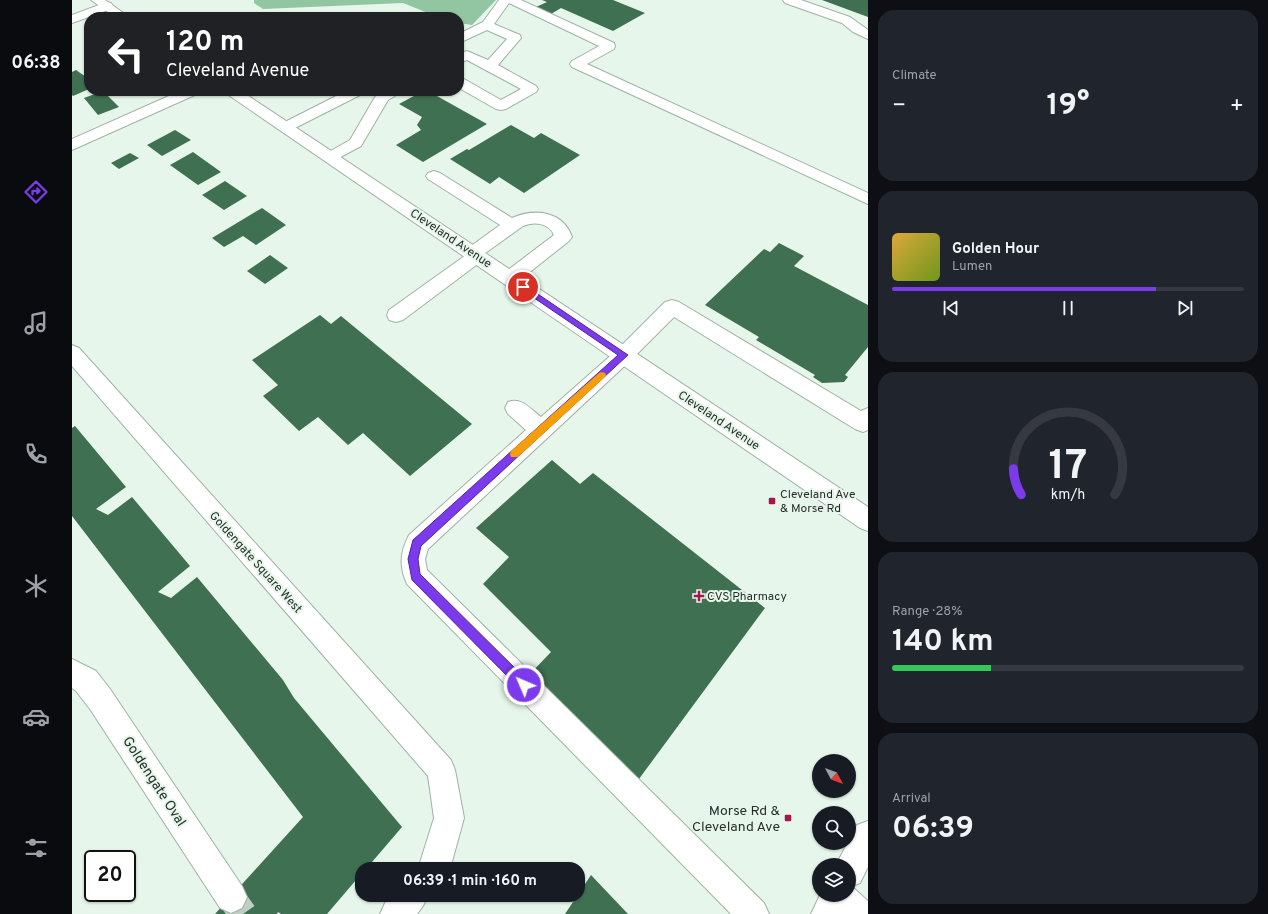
<!DOCTYPE html>
<meta charset="utf-8">
<style>
body{margin:0;font-family:Overpass,sans-serif;background:#20242c;color:#f1f3f6;height:100vh;display:flex;flex-direction:column;font-size:15px;white-space:nowrap}
*{box-sizing:border-box;margin:0}
p{font-size:13px;color:#9ea1a6}
.icon{flex:none;width:22px;height:22px;fill:none;stroke:currentColor;stroke-width:2;stroke-linecap:round;stroke-linejoin:round}
.map{position:relative;flex:1;overflow:hidden}
.side{display:flex;flex-direction:column;gap:10px;padding:10px;background:#0d0f14;width:400px}
.side>*{flex:none}
.guide{position:absolute;left:12px;top:12px;width:380px;height:84px;border-radius:16px;box-shadow:0 1px 3px #0004;background:#202124;color:#fff;overflow:hidden}
.needle{width:26px;rotate:131deg}
.buttons{position:absolute;left:740px;top:754px;display:grid;gap:8px}
.buttons a{display:grid;place-items:center;width:44px;height:44px;border-radius:50%;background:#171b24;box-shadow:0 1px 3px #0004;font-size:20px}
.speed{position:absolute;left:12px;top:850px;display:flex;gap:8px;font-size:20px;font-weight:700;text-align:center}
.speed>*{display:grid;place-content:center;width:52px;height:52px;border-radius:50%;background:#171b24;box-shadow:0 1px 3px #0004;line-height:1}
.speed .limit{border:2px solid #111;border-radius:6px;background:#fff;color:#111}
.pin{position:absolute;display:grid;place-items:center;width:34px;height:34px;color:#fff;margin:-17px;border:2px solid #fff;border-radius:50%;box-shadow:0 1px 4px #0007}
.me{position:absolute;width:44px;margin:-22px;rotate:315deg;stroke-linejoin:round;filter:drop-shadow(0 0 3px #0008)}
.turn{display:flex;align-items:center;gap:14px;height:84px;padding:0 16px;font-size:18px}
.turn .icon{width:52px;height:52px;stroke-width:2.5}
.turn b{display:block;font-size:28px;line-height:34px}
.big{font-size:30px;font-weight:700;line-height:1.1}
.side .tile{flex:1;display:flex;flex-direction:column;justify-content:center;gap:6px;min-width:0;padding:0 14px;border-radius:16px;background:#20242c}
.side .dial{align-items:center;gap:0}
.dial svg{height:104px;overflow:visible;fill:none;stroke:#363941;stroke-width:7;stroke-linecap:round;text-anchor:middle}
.dial text{fill:#f1f3f6;stroke:none}
.song{display:flex;align-items:center;gap:12px}
.cover{width:48px;height:48px;border-radius:6px;background:linear-gradient(135deg,hsl(40 70% 55%),hsl(80 70% 35%))}
.played{height:4px;border-radius:2px;background:linear-gradient(90deg,#7c3aed 75%,#363941 75%)}
.keys{display:flex;justify-content:space-around;direction:ltr}
.heat{display:flex;justify-content:space-between;align-items:center;font-size:22px;direction:ltr}
.charge{height:6px;border-radius:3px;background:linear-gradient(90deg,#34c759 28%,#363941 0)}
.trip{position:absolute;left:283px;top:862px;width:230px;height:40px;border-radius:16px;background:#171b24;box-shadow:0 1px 3px #0004;font-weight:700;line-height:40px;text-align:center}
main{display:flex;flex:1;min-height:0}
.tabs{display:flex;flex-direction:column;width:72px;justify-content:space-around;align-items:center;background:#090b0e;color:#9ea1a6}
.tabs .icon{width:28px;height:28px}
.tabs .selected{color:#7c3aed}
.tabs b{font-size:18px;color:#f1f3f6}
.map>svg:first-child{display:block}
</style>
<main>
<nav class="tabs">
<b>06:38</b>
<svg class="icon selected" aria-label="directions" viewBox="0 0 24 24"><path d="M12 3l9 9-9 9-9-9zM9 14v-3h6M13 9l2 2-2 2"/></svg>
<svg class="icon" aria-label="music" viewBox="0 0 24 24"><path d="M9 18V5l10-2v13"/><circle cx="6" cy="18" r="3"/><circle cx="16" cy="16" r="3"/></svg>
<svg class="icon" aria-label="phone" viewBox="0 0 24 24"><path d="M5 4h4l2 5-3 2q2 4 5 5l2-3 5 2v4C11 20 4 13 5 4z"/></svg>
<svg class="icon" aria-label="climate" viewBox="0 0 24 24"><path d="M12 3v18M4 7l16 10M4 17L20 7"/></svg>
<svg class="icon" aria-label="car" viewBox="0 0 24 24"><path d="M5 17H2v-5l4-1 3-4h7l3 4 3 1v5h-3M9 17h6M6 11h13"/><circle cx="7" cy="17" r="2"/><circle cx="17" cy="17" r="2"/></svg>
<svg class="icon" aria-label="filters" viewBox="0 0 24 24"><path d="M4 7h16M4 17h16"/><circle cx="9" cy="7" r="2"/><circle cx="15" cy="17" r="2"/></svg>
</nav>
<div class="map">
<svg width="796" height="914" viewBox="0 0 796 914">
<rect width="100%" height="100%" fill="#e6f6ea"/>
<!-- forest -->
<path fill="#92c6a3" d="M 182,0 L 424,0 L 400,25 L 387,23 L 387,17 L 366,17 L 331,3 L 191,9 L 182,3 Z"/>
<!-- building -->
<g fill="#3f7051">
<path d="M 470,0 L 541,0 L 573,13 L 541,31 L 489,8 L 479,14 L 464,7 L 475,2 Z"/>
<path d="M 750,0 L 796,0 L 796,17 Z"/>
<path d="M 198,12 L 203,15 L 199,17 L 189,16 Z"/>
<path d="M 4,70 L 17,79 L 17,89 L 1,96 L 0,95 L 0,72 Z"/>
<path d="M 31,91 L 47,107 L 26,115 L 12,98 Z"/>
<path d="M 351,91 L 356,91 L 415,124 L 351,162 L 324,145 L 349,130 L 345,125 L 350,117 L 327,104 Z"/>
<path d="M 439,125 L 462,138 L 469,133 L 508,155 L 452,193 L 427,177 L 418,184 L 378,159 L 395,149 L 397,150 Z"/>
<path d="M 103,130 L 119,140 L 90,156 L 75,145 Z"/>
<path d="M 121,152 L 149,172 L 126,185 L 98,165 Z"/>
<path d="M 58,153 L 67,158 L 47,169 L 39,163 Z"/>
<path d="M 153,181 L 175,196 L 152,210 L 130,195 Z"/>
<path d="M 190,208 L 214,225 L 184,245 L 171,236 L 152,247 L 140,238 Z"/>
<path d="M 707,243 L 732,256 L 722,266 L 796,305 L 796,347 L 773,375 L 776,377 L 772,382 L 750,383 L 741,377 L 743,375 L 684,340 L 687,337 L 633,305 L 692,249 L 698,252 Z"/>
<path d="M 198,255 L 216,268 L 193,284 L 175,271 Z"/>
<path d="M 248,315 L 259,324 L 269,316 L 400,424 L 338,476 L 291,433 L 276,445 L 246,417 L 227,431 L 191,396 L 206,385 L 180,360 Z"/>
<path d="M 3,426 L 54,487 L 24,509 L 36,515 L 60,497 L 118,566 L 86,592 L 99,598 L 125,577 L 211,680 L 222,698 L 330,827 L 294,869 L 290,869 L 290,873 L 255,914 L 209,914 L 206,912 L 205,914 L 143,914 L 231,817 L 0,516 L 0,428 Z"/>
<path d="M 480,460 L 508,484 L 521,473 L 693,608 L 564,783 L 456,676 L 479,652 L 411,584 L 437,557 L 404,528 Z"/>
<path d="M 519,875 L 556,914 L 493,914 Z"/>
</g>
<g fill="none" stroke-linecap="round" stroke-linejoin="round">
<!-- minor-tunnel -->
<path stroke="#c0cec4" stroke-width="28" stroke-dasharray="28 14" stroke-linecap="butt" d="M 159,897 L 171,914"/>
<defs>
<g id="minor">
<path d="M 427,0 L 449,0 L 542,43 L 543,46 L 542,49 L 515,64 L 796,193 L 796,204 L 500,67 L 498,64 L 500,61 L 527,46 L 437,3 L 422,24 L 448,35 L 449,38 L 426,65 L 464,86 L 466,89 L 464,92 L 434,109 L 429,110 L 424,109 L 387,88 L 387,78 L 392,79 L 429,100 L 449,89 L 395,60 L 387,63 L 387,54 L 395,51 L 416,60 L 435,39 L 415,30 L 387,43 L 387,34 L 411,22 Z"/>
<path d="M 711,0 L 729,0 L 778,17 L 796,30 L 796,39 L 781,32 L 770,23 L 713,3 Z"/>
<path d="M 35,2 L 39,3 L 41,6 L 39,9 L 0,23 L 0,15 Z"/>
<path d="M 108,91 L 127,91 L 125,94 L 0,150 L 0,139 Z"/>
<path d="M 274,91 L 292,91 L 290,94 L 219,130 L 214,131 L 209,130 L 207,127 L 209,124 Z"/>
<path d="M 311,91 L 328,91 L 326,94 L 316,100 L 289,146 L 263,160 L 258,162 L 253,160 L 250,157 L 253,154 L 278,140 L 303,97 Z"/>
<path d="M 362,171 L 368,173 L 440,218 C 463,208 491,211 500,237 L 497,241 L 444,283 L 438,284 L 432,283 L 429,278 L 432,273 L 482,235 C 477,223 462,221 451,226 L 412,254 L 414,256 L 411,260 L 331,320 L 324,322 L 317,320 L 315,315 L 317,310 L 394,255 L 392,253 L 395,249 L 428,225 L 356,179 L 354,176 L 356,173 Z"/>
<path d="M 600,300 L 607,302 L 789,411 L 796,408 L 796,430 L 791,432 L 783,429 L 602,317 L 559,360 L 356,549 L 353,559 L 355,570 L 692,903 L 697,914 L 659,914 L 335,584 C 327,566 328,553 337,535 L 454,430 L 436,414 L 433,408 L 436,402 C 450,397 458,409 469,417 L 545,350 L 593,302 Z"/>
<path d="M 0,345 L 7,348 L 379,760 L 383,770 L 392,818 L 378,869 L 346,869 L 362,818 L 356,776 L 0,366 Z"/>
<path d="M 0,659 L 24,671 L 38,689 L 170,886 L 175,897 L 170,908 L 159,913 L 148,908 L 18,709 L 4,691 L 0,688 Z"/>
<path d="M 777,884 L 796,901 L 796,914 L 763,914 L 755,906 L 750,895 L 777,895 Z"/>
<path d="M 319,895 L 356,895 L 351,906 L 345,914 L 308,914 L 313,903 Z"/>
</g>
<g id="major">
<path d="M 19,0 L 33,0 L 57,17 L 43,17 Z"/>
<path d="M 153,91 L 169,91 L 796,507 L 796,531 L 788,528 L 155,94 Z"/>
<path d="M 796,821 L 796,867 L 788,883 L 778,887 L 781,895 L 772,914 L 739,914 L 748,895 L 777,895 L 777,865 L 764,865 L 785,825 Z"/>
</g>
</defs>
<!-- minor casing -->
<use href="#minor" stroke="#a1b1a6" stroke-width="2"/>
<!-- major casing -->
<use href="#major" stroke="#a1b1a6" stroke-width="2"/>
<!-- minor -->
<use href="#minor" fill="#fff" fill-rule="evenodd"/>
<!-- major -->
<use href="#major" fill="#fff" fill-rule="evenodd"/>
</g>
<!-- route -->
<path fill="#7c3aed" stroke="#51269a" d="M 451,284 L 556,355 L 349,546 L 346,559 L 348,574 L 456,681 L 458,685 L 456,689 L 452,691 L 448,689 L 340,580 L 336,559 L 341,540 L 546,355 L 449,289 L 448,287 Z"/>
<!-- slow -->
<path fill="#f59e0b" d="M 530,372 L 533,373 L 534,375 L 533,377 L 446,457 L 439,457 L 438,454 L 439,451 L 527,373 Z"/>
<!-- markers -->
<g fill="#a7144f" stroke="#e6f6ea" stroke-width="1.5">
<rect x="696" y="497" width="8" height="8" rx="2"/>
<path d="M625 590h4v4h4v4h-4v4h-4v-4h-4v-4h4z"/>
<rect x="712" y="814" width="8" height="8" rx="2"/>
</g>
<g text-anchor="middle" stroke-width="4" stroke-linejoin="round" paint-order="stroke">
<!-- street labels -->
<g font-size="12" fill="#282f2a" stroke="#e6f6ea">
<text transform="translate(379 238) rotate(34)" y="4">Cleveland Avenue</text>
<text transform="translate(647 420) rotate(34)" y="4">Cleveland Avenue</text>
<text transform="translate(184 562) rotate(48)" y="4">Goldengate Square West</text>
</g>
<!-- poi labels -->
<g font-size="12" fill="#282f2a" stroke="#e6f6ea" text-anchor="start">
<text x="708" y="498">Cleveland Ave<tspan x="708" dy="14">&amp; Morse Rd</tspan></text>
<text x="635" y="600">CVS Pharmacy</text>
</g>
<!-- near-street labels -->
<g font-size="14" fill="#282f2a" stroke="#e6f6ea">
<text transform="translate(83 781) rotate(57)" y="5">Goldengate Oval</text>
</g>
<!-- near-poi labels -->
<g font-size="14" fill="#282f2a" stroke="#e6f6ea" text-anchor="end">
<text x="708" y="815">Morse Rd &amp;<tspan x="708" dy="16">Cleveland Ave</tspan></text>
</g>
</g>
</svg>
<div class="buttons">
<a><svg class="needle" viewBox="-14 -14 28 28"><path d="M0-13l5 13h-10z" fill="#e53935"/><path d="M0 13l5-13h-10z" fill="#9ea1a6"/></svg></a>
<a><svg class="icon" aria-label="search" viewBox="0 0 24 24"><circle cx="10" cy="10" r="6"/><path d="M15 15l6 6"/></svg></a>
<a><svg class="icon" aria-label="layers" viewBox="0 0 24 24"><path d="M12 4l9 5-9 5-9-5zM3 14l9 5 9-5"/></svg></a>
</div>
<div class="speed"><div class="limit">20</div></div>
<div class="pin" style="left:451px;top:287px;background:#d93025"><svg class="icon" aria-label="arrive" viewBox="0 0 24 24"><path d="M6 21V4h12l-3 4 3 4H6"/></svg></div>
<svg class="me" style="left:452px;top:685px" viewBox="-20 -20 40 40"><circle r="17" fill="#7c3aed" stroke="#fff" stroke-width="3"/><path d="M0-11L8 9 0 5-8 9z" fill="#fff"/></svg>
<div class="trip">06:39 · 1 min · 160 m</div>
<div class="guide">
<div class="turn"><svg class="icon" aria-label="left" viewBox="0 0 24 24"><path d="M17 20v-9H6M10 6l-5 5 5 5"/></svg><div><b>120 m</b>Cleveland Avenue</div></div>
</div>
</div>
<section class="side">
<div class="tile"><p>Climate</p>
<div class="heat"><a>−</a><b class="big">19°</b><a>+</a></div>
</div>
<div class="tile">
<div class="song"><i class="cover"></i><div><b>Golden Hour</b><p>Lumen</p></div></div>
<div class="played"></div>
<div class="keys"><svg class="icon" aria-label="previous" viewBox="0 0 24 24"><path d="M18 5L8 12l10 7zM5 5v14"/></svg><svg class="icon" aria-label="pause" viewBox="0 0 24 24"><path d="M8 5v14M16 5v14"/></svg><svg class="icon" aria-label="next" viewBox="0 0 24 24"><path d="M6 5l10 7-10 7zM19 5v14"/></svg></div>
</div>
<div class="tile dial"><svg viewBox="0 0 100 80">
<path d="M14 69A42 42 0 1 1 86 69"/>
<path d="M14 69A42 42 0 0 1 8 49" stroke="#7c3aed"/>
<text x="50" y="56" font-size="32" font-weight="700">17</text>
<text x="50" y="72" font-size="11">km/h</text>
</svg></div>
<div class="tile"><p>Range · 28%</p><b class="big">140 km</b><div class="charge"></div></div>
<div class="tile"><p>Arrival</p><b class="big">06:39</b></div>
</section>
</main>
